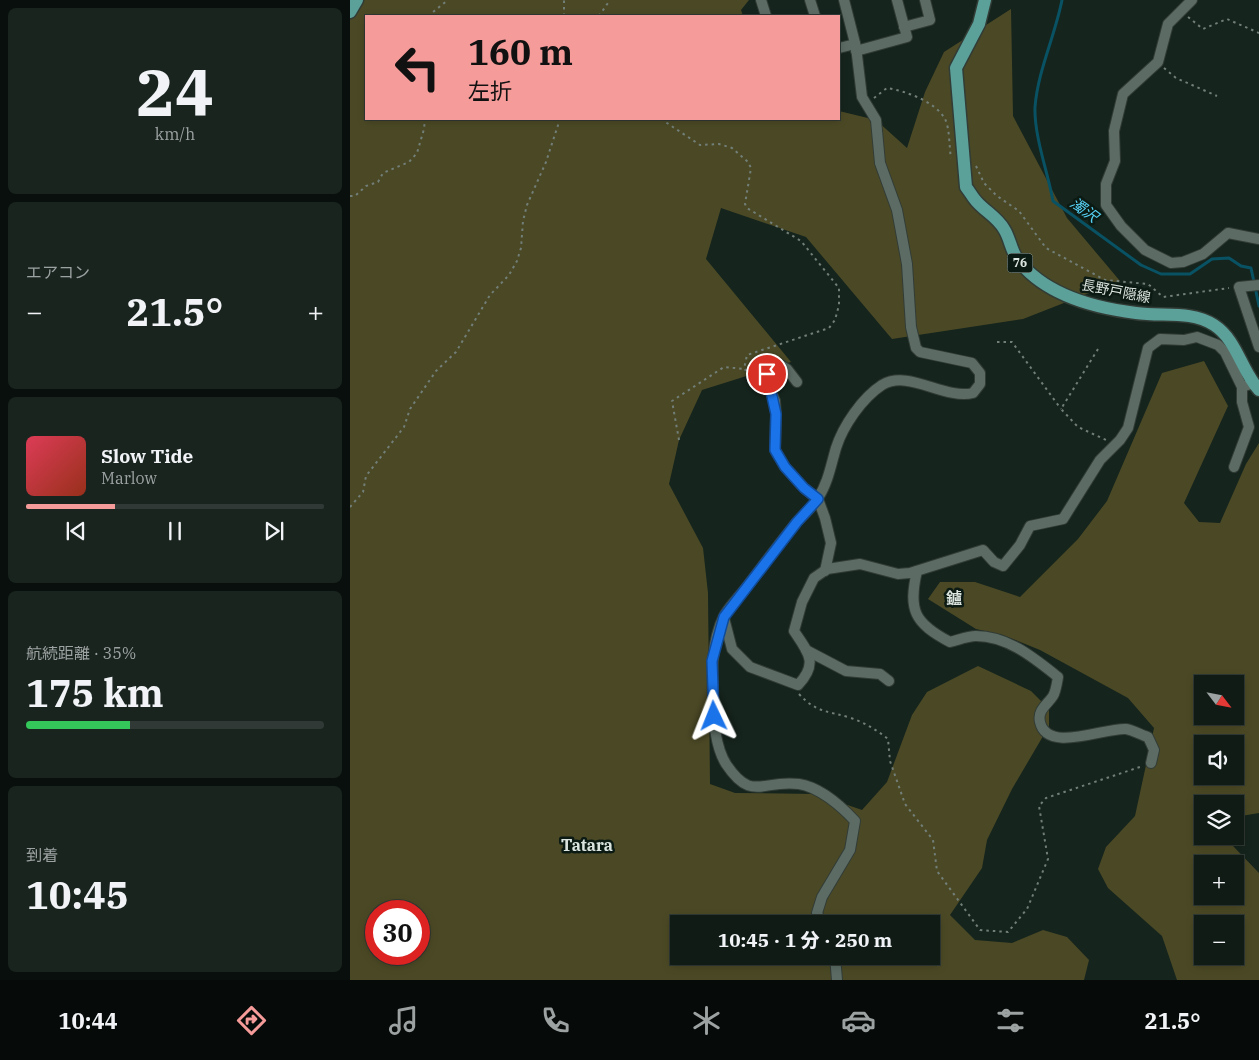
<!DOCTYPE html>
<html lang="ja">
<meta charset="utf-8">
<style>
body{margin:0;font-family:"IBM Plex Serif","Noto Sans JP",serif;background:#19241f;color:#f1f3f6;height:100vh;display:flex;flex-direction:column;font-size:19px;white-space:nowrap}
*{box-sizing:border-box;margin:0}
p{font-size:16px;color:#9ca1a1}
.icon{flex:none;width:28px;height:28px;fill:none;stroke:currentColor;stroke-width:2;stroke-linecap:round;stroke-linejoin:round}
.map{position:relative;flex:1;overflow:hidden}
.panel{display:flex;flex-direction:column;gap:8px;padding:8px;background:#090f0c;width:350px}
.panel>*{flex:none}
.guide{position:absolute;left:15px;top:15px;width:475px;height:105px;border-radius:0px;box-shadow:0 2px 8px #0003,0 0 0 1px #303935;background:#f59b99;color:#111;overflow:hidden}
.needle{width:32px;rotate:122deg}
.controls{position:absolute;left:844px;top:675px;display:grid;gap:10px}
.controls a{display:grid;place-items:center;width:50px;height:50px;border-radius:0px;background:#101b16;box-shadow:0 2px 8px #0003,0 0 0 1px #303935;font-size:25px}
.speed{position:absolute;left:15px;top:900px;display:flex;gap:10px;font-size:25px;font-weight:700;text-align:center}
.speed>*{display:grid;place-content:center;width:65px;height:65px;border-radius:50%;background:#101b16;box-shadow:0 2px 8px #0003,0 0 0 1px #303935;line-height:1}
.speed .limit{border:8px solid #d22;background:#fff;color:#111}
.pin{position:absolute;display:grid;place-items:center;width:42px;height:42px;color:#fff;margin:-21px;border:2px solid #fff;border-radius:50%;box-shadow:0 1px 5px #0007}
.me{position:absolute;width:55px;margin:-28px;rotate:358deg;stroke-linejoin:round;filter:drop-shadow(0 0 4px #0008)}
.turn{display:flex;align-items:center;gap:18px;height:105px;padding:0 20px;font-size:22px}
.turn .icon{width:65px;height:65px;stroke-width:2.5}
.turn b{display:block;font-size:35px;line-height:42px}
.big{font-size:38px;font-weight:800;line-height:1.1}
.panel .card{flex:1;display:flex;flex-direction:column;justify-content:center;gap:8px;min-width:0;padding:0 18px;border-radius:8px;background:#19241f}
.panel .dial{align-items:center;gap:0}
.dial b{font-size:65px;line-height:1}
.song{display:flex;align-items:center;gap:15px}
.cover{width:60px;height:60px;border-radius:8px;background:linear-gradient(135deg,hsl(350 70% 55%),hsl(10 70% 35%))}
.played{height:5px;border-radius:2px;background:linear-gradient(90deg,#f59b99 30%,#303935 30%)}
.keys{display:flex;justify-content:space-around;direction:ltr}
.heat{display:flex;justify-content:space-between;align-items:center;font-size:28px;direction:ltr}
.charge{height:8px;border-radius:4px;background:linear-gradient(90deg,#34c759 35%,#303935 0)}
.trip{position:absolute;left:320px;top:915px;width:270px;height:50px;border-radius:0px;background:#101b16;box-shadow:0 2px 8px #0003,0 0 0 1px #303935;font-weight:800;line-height:50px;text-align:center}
.tabs{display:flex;height:80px;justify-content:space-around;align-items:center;background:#060b09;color:#9ca1a1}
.tabs .icon{width:35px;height:35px}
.tabs .on{color:#f59b99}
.tabs b{font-size:22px;color:#f1f3f6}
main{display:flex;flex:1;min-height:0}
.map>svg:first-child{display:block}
</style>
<main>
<section class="panel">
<div class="card dial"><b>24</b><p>km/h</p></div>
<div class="card"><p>エアコン</p>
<div class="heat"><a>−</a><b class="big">21.5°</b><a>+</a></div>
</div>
<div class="card">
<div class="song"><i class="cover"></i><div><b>Slow Tide</b><p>Marlow</p></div></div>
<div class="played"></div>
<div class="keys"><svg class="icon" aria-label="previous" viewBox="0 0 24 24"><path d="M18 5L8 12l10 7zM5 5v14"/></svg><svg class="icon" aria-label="pause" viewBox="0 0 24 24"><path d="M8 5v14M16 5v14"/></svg><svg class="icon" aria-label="next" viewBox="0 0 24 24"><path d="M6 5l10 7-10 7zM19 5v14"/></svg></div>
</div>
<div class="card"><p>航続距離 · 35%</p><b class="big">175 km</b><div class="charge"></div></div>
<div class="card"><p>到着</p><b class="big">10:45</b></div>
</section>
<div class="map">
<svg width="909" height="980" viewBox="0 0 909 980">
<rect width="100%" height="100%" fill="#15241d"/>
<!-- green -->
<g fill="#4b4925" fill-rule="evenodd">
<path d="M 0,0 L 399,0 L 391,10 L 393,16 L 16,16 L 16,119 L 489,119 L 489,111 L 526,120 L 557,148 L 575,92 L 594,52 L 661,9 L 663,116 L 717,218 L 770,281 L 673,319 L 542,339 L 456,237 L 371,208 L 356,259 L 441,362 L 352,390 L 329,440 L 319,484 L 353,548 L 358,593 L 360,784 L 385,793 L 466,794 L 512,810 L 537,782 L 562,715 L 577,692 L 628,666 L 681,691 L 699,709 L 699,726 L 662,789 L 637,840 L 632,868 L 600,915 L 625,940 L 662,943 L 693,930 L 717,937 L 739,960 L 734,980 L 0,980 ZM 26,911 L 69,911 L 69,954 L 26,954 ZM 329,924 L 581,924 L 581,956 L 329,956 Z"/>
<path d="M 854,361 L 878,406 L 834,503 L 849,522 L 870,523 L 896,464 L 909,443 L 909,813 L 885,817 L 885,804 L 852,804 L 852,836 L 883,836 L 883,846 L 909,873 L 909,980 L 827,980 L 812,936 L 758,888 L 748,869 L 756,847 L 785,816 L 804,728 L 778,698 L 690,650 L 653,635 L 626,629 L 578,599 L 590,582 L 625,582 L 670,597 L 728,539 L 757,501 L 812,373 ZM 852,684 L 885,684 L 885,716 L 852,716 ZM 852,744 L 885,744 L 885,776 L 852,776 ZM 852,864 L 885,864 L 885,896 L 852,896 ZM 852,924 L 885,924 L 885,956 L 852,956 Z"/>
</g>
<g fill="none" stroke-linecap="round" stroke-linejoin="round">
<!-- stream -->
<path stroke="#095264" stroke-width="3" d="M 712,0 C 705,36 688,70 685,107 C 684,136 698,173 703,201 L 791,265 L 811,274 L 840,274 L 862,259 L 879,258 L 891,266 L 901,268 L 909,306"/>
<defs>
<g id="street">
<path d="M 411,0 L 416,16"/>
<path d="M 460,0 L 465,16"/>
<path d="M 842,0 L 818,24 L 808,62 L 773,94 L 764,131 L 765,161 L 756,184 L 756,205 L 771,226 L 795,250 L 821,263 L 833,262 L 853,254 L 878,233 L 909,239"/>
<path d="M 554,27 L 580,20 L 575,0"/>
<path d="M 489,48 L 505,44"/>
<path d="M 506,51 L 557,37 L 547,0"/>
<path d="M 909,285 L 889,287 L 909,347"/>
<path d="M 447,382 L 437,369 L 422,360 L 415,363 L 418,385 L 425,401 L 426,415 L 425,450 L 435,467 L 454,488 L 468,499 L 475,518 L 481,543 L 475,571"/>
<path d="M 884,467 L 899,427 L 892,402 L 892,387"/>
<path d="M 567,571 C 558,610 564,623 600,642 C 608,640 618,636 626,636 C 658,636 684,658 708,677 C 707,683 706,691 703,696 C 698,704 687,710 690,722 C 697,754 756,727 776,729 C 783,730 791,735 798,737 L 804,750 L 801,763"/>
<path d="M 374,618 L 382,649 L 400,667 L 448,685 C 469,663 458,652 444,631 L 452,602 L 464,578 L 477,569 L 510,564 L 548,574 L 560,573 L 633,550 L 644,562 L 653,566 L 670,545 L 680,526 L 713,519 L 750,460 L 770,440 L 778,428 L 798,348 L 810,339 L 834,340 L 847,337 L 868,345 L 875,352 L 892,387 L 903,383"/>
<path d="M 456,650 L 496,671 L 530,674 L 539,681"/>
<path d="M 472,924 L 467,913 L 472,897 L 500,850 L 505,821 C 491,806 469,787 449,784 C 412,779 402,803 376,764 C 365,746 364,722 363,701 C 362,673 361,642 374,616 C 379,607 388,598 395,589 C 412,567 428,545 446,523 C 453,515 463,507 468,498 C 478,483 481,465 486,448 C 493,426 512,398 532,385 C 559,369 594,400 623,393 L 630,384 L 630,373 L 622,363 L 570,352 L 566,348 L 561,327 L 557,264 L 547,210 L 530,163 L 526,120 L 512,97 L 506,47 L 494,0"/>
<path d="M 485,956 L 487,980"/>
</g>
<g id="primary">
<path d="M 635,0 L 629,24 L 606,68 L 616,187 C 620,192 623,198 627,202 C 636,212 647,217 654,229 C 660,238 661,251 668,260 C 695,295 745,308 786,313 C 812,317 841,310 864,325 C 887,340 891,370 909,390"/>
<path d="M 0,12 L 7,0"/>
</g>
</defs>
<!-- street casing -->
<use href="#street" stroke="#323c37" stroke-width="12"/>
<!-- primary casing -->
<use href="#primary" stroke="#323c37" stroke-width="15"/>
<!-- path -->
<g stroke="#727e78" stroke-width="2" stroke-dasharray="2.5 4" stroke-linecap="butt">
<path d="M 78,16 L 98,0"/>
<path d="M 214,16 L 214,0"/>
<path d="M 249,16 L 260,0"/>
<path d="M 838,17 L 853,29 L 877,19 L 909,33"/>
<path d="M 814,68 L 826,78 L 867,96"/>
<path d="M 524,98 L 537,88 C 555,91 585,101 595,119 C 600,129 599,147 601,158"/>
<path d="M 311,119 L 350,145 L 369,144 L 382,148 L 398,162 L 401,168 L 395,204 L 397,208 L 451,241 L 489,288 L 489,305 L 485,320 L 479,328 L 397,355 L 394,369 L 408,378"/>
<path d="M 626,166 L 634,183 L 647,196 L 669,211 L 696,248 L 755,280 L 798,284 L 813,297 L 879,288"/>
<path d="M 0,196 L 5,196 L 16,186 L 28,182 L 33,173 L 59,162 L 67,153 L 74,129 L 75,119"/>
<path d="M 647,342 L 662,342 L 711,409"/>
<path d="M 748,349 L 711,409 L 728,427 L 756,440"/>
<path d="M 329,440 L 322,401 L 374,367 L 394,369"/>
<path d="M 0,507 L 13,492 L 16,476 L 54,427 L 60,409 L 86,371 L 106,352 L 140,295 L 159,275 L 167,261 L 171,248 L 173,221 L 177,205 L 196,162 L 210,119"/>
<path d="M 449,694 C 466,713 479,711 501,718 C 515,723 527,730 538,739 L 540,761 L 555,804 L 583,840 L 587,871 L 630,930 L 658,932 L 677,909 L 698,859 L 689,806 L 696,798 L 793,766"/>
</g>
<!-- street -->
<use href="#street" stroke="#5c6c64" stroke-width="10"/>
<!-- primary -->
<use href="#primary" stroke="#5ba099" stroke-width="12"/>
</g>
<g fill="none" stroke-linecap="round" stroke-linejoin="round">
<defs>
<path id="route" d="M 364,716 L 362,661 L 374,617 L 447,522 L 468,499 L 454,488 L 435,467 L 425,450 L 426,414 L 417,374"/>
</defs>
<!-- route casing -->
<use href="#route" stroke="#114b97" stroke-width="12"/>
<!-- route -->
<use href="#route" stroke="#1a73e8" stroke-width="9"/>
</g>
<g text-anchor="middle" stroke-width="5" stroke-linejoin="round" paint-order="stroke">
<!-- shield labels -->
<rect fill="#0c1a14" stroke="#9da7a2" stroke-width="1" x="657.5" y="253.5" width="25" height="19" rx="4"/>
<g font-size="12" font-weight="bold" fill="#dbe4df">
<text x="670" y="267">76</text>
</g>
<!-- street labels -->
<g font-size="14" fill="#dbe4df" stroke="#0c1a14">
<text transform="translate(766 291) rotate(11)" y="5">長野戸隠線</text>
</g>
<!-- water labels -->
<g font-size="15" font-style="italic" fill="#56d2f5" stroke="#0c1a14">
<text transform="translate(734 210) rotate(36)" y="5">濁沢</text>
</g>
<!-- quarter labels -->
<g font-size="16" font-weight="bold" fill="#dbe4df" stroke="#0c1a14">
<text x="604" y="604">鑪</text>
<text x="237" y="851">Tatara</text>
</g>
</g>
</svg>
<div class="controls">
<a><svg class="needle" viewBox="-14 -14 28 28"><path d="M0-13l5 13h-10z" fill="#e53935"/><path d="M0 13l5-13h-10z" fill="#9ca1a1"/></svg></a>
<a><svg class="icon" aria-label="sound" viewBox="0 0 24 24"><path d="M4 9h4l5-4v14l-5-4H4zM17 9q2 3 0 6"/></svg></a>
<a><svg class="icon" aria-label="layers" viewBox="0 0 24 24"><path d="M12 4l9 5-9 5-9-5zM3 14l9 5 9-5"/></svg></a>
<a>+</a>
<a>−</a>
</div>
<div class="speed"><div class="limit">30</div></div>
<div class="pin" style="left:417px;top:374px;background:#d93025"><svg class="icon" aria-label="arrive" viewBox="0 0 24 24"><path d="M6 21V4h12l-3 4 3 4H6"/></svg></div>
<svg class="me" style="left:364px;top:716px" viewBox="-20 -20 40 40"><path d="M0-17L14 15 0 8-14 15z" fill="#1a73e8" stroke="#fff" stroke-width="4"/></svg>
<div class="trip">10:45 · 1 分 · 250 m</div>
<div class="guide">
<div class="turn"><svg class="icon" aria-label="left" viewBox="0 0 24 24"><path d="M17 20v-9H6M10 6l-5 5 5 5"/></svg><div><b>160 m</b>左折</div></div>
</div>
</div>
</main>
<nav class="tabs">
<b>10:44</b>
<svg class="icon on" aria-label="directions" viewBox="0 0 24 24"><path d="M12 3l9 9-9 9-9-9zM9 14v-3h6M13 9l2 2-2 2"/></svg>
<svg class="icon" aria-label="music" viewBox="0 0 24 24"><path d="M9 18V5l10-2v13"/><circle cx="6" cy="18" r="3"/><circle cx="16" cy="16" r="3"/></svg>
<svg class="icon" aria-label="phone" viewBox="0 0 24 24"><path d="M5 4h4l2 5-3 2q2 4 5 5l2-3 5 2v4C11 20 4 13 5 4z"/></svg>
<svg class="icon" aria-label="climate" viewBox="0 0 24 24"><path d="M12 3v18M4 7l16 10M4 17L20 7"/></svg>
<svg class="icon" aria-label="car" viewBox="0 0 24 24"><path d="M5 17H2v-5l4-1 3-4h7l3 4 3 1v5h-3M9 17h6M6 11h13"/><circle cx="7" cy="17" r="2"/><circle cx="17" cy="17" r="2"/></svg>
<svg class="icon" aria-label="filters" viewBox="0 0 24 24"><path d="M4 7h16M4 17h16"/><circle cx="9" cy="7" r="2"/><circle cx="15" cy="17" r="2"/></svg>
<b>21.5°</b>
</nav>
